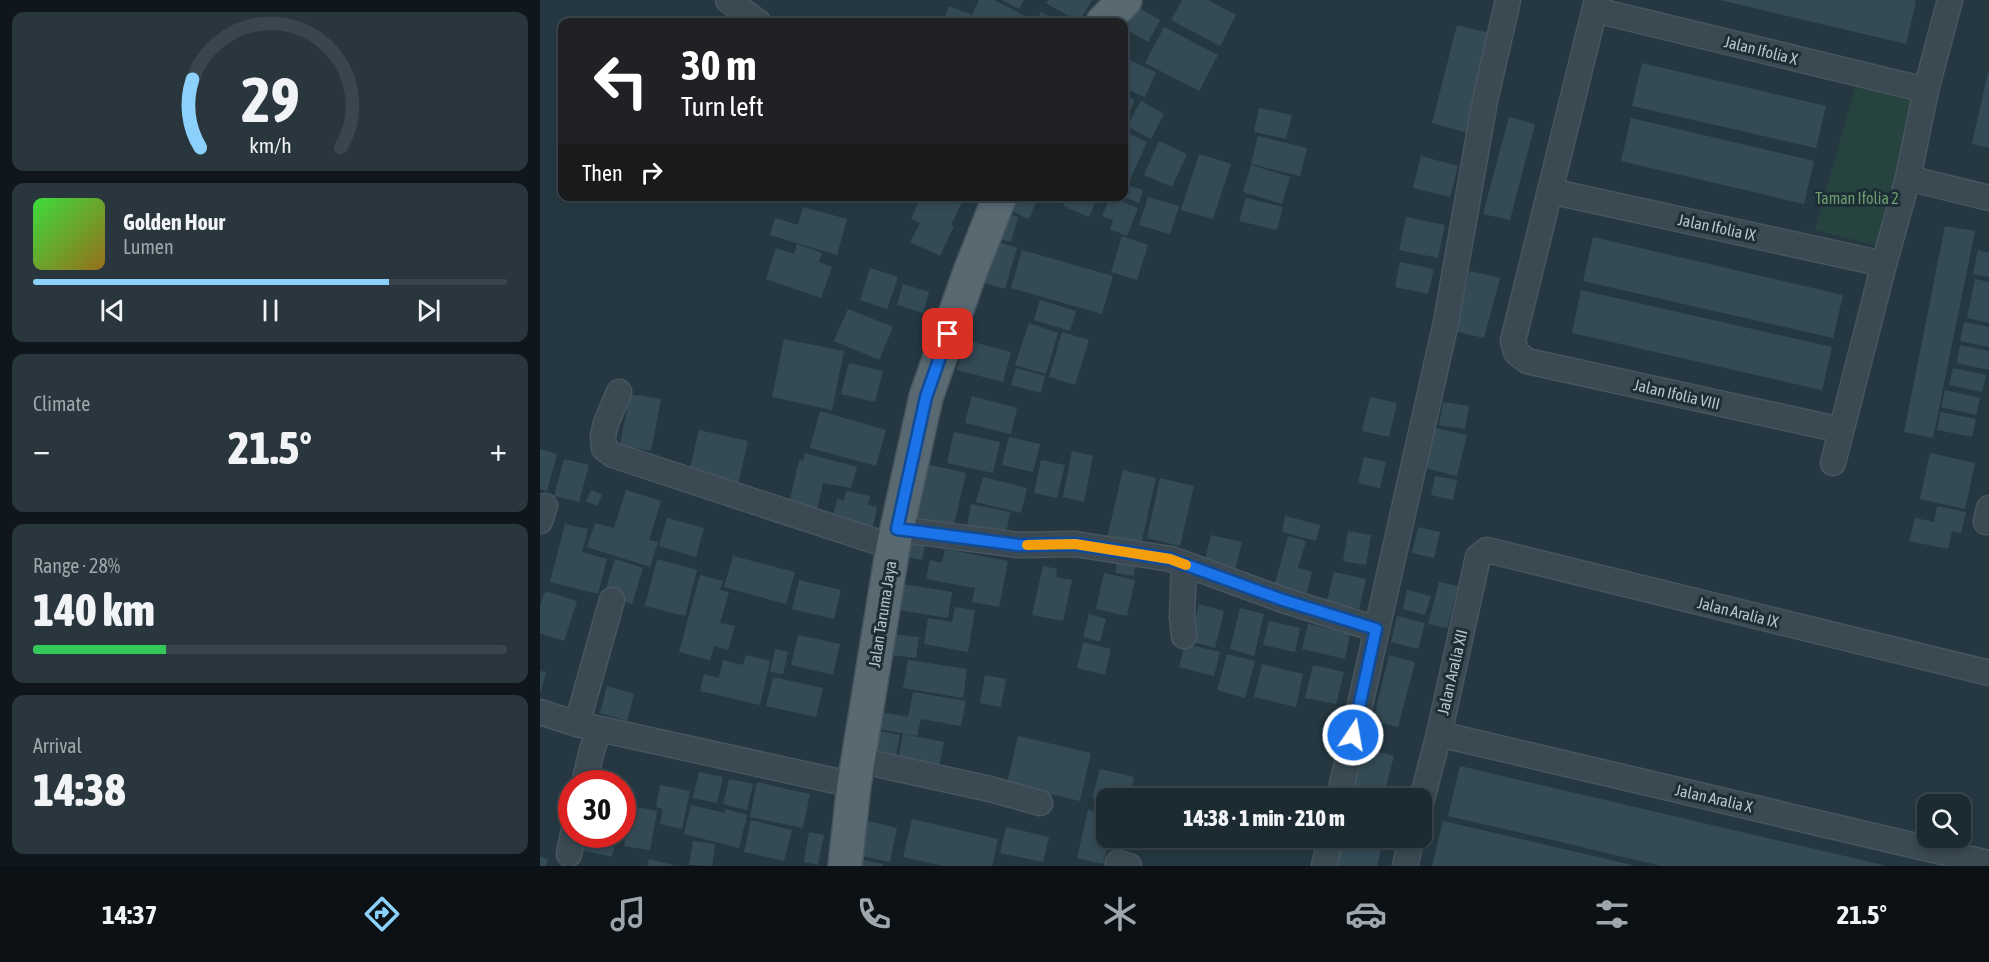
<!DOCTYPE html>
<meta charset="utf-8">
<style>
body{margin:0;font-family:"Asap Condensed",sans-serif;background:#29363e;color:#f1f3f6;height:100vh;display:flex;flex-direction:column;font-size:22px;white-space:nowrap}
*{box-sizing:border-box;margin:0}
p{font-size:20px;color:#a0a7ac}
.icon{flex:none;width:33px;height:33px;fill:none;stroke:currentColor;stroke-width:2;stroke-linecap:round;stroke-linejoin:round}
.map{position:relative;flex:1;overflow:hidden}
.side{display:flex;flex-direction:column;gap:12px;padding:12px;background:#0f171c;width:540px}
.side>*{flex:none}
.hud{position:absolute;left:18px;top:18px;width:570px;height:183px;border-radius:12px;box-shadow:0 3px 9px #0003,0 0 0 2px #3a464d;background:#202124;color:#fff;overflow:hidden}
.controls{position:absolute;left:1377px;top:794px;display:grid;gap:12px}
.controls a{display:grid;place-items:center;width:54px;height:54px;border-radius:12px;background:#1c2a32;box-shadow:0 3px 9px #0003,0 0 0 2px #3a464d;font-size:30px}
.speed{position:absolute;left:18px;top:770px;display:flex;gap:12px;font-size:30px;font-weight:700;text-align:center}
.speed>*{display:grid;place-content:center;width:78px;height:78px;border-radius:50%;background:#1c2a32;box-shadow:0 3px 9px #0003,0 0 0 2px #3a464d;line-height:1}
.speed .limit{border:9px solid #d22;background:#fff;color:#111}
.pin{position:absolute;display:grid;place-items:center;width:51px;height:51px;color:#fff;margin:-26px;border-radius:12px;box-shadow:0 3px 9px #0006}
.me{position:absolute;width:66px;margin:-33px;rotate:12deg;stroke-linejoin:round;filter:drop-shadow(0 0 4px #0008)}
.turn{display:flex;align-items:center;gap:21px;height:126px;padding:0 24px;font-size:27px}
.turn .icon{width:78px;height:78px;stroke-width:2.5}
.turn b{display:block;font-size:42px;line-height:51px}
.then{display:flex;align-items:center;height:57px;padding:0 24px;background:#0003;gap:12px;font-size:22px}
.big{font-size:45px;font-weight:800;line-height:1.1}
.side .tile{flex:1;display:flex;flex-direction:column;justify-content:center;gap:9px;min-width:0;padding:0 21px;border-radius:12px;background:#29363e}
.side .dial{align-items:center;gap:0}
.dial svg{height:156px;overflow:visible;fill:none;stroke:#3a464d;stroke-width:7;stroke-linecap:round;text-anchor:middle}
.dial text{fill:#f1f3f6;stroke:none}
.song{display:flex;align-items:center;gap:18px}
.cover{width:72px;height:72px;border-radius:9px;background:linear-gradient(135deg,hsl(120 70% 55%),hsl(40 70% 35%))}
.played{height:6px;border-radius:3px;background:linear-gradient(90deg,#8cd1fb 75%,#3a464d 75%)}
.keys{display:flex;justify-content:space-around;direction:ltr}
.heat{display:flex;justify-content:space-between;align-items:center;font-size:33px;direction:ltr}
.charge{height:9px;border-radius:4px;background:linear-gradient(90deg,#34c759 28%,#3a464d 0)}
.trip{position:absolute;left:556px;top:788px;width:336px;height:60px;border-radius:12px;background:#1c2a32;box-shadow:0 3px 9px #0003,0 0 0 2px #3a464d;font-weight:800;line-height:60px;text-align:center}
.tab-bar{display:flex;height:96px;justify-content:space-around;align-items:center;background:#0b1114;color:#a0a7ac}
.tab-bar .icon{width:42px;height:42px}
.tab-bar .selected{color:#8cd1fb}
.tab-bar b{font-size:27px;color:#f1f3f6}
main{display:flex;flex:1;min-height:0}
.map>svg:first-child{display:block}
</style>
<main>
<section class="side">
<div class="tile dial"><svg viewBox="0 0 100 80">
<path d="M14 69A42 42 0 1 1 86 69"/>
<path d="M14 69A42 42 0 0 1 10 34" stroke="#8cd1fb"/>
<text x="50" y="56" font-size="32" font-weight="700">29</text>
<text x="50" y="72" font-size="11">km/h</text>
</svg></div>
<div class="tile">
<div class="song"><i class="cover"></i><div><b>Golden Hour</b><p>Lumen</p></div></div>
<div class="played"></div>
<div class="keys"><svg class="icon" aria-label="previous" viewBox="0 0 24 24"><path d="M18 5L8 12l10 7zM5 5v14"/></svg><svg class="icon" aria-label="pause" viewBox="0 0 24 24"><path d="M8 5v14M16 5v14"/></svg><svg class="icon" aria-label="next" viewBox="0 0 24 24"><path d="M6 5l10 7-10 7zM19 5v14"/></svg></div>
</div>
<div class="tile"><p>Climate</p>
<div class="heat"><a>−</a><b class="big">21.5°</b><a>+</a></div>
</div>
<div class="tile"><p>Range · 28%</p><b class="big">140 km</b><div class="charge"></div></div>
<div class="tile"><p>Arrival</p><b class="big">14:38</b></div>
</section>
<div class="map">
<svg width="1449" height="866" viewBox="0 0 1449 866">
<rect width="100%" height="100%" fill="#253842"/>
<!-- green -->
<path fill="#27433f" d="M 1316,84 L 1374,100 L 1338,246 L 1275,230 Z"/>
<!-- building -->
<g fill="#344b56">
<path d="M 439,0 L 454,0 L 491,19 L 490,22 L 445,22 L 432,15 L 428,22 L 403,22 L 409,6 L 432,15 Z"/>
<path d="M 462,0 L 484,0 L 479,9 Z"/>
<path d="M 509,0 L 552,0 L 539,22 L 506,3 Z"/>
<path d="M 642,0 L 668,0 L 696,15 L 680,46 L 631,20 Z"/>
<path d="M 1180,0 L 1373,0 L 1376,1 L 1366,44 Z"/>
<path d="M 597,7 L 620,20 L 608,42 L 584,28 Z"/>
<path d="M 501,12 L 520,22 L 495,22 Z"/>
<path d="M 917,25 L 953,34 L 928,133 L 892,123 Z"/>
<path d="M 624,27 L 678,55 L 659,91 L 605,63 Z"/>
<path d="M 584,58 L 616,72 L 605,97 L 584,88 Z"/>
<path d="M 1102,63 L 1286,106 L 1276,148 L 1092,106 Z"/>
<path d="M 1448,72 L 1449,73 L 1449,148 L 1432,144 Z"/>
<path d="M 584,95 L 595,100 L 584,123 Z"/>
<path d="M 601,101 L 624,114 L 611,139 L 587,126 Z"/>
<path d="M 719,108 L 752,115 L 746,139 L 714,132 Z"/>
<path d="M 969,117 L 995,124 L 970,220 L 943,214 Z"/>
<path d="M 1091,118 L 1274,161 L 1264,204 L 1081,161 Z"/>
<path d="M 587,133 L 607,142 L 589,182 L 584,179 L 584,141 Z"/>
<path d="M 718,136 L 767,148 L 760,176 L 711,164 Z"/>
<path d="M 619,141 L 647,154 L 632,187 L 604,175 Z"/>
<path d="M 659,154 L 691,164 L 673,219 L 641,210 Z"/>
<path d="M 881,156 L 918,166 L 910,197 L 873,188 Z"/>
<path d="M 711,165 L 750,177 L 742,204 L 703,192 Z"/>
<path d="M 584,184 L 603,190 L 599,203 L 584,197 Z"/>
<path d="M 381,196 L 409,196 L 422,202 L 411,225 L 414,226 L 400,256 L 370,242 L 380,223 L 371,219 Z"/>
<path d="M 467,196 L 483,196 L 496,203 L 489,219 L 462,207 Z"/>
<path d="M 527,196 L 558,196 L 549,217 L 523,206 Z"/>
<path d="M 570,197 L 598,208 L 587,236 L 570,229 L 573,220 L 562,216 Z"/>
<path d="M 608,197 L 639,206 L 630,234 L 599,225 Z"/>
<path d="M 706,198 L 743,207 L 737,230 L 699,221 Z"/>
<path d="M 263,207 L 307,219 L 297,255 L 230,235 L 235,218 L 258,225 Z"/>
<path d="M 462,212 L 478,217 L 471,242 L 455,238 Z"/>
<path d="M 866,217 L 905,225 L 898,258 L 859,250 Z"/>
<path d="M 1405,226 L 1435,231 L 1393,438 L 1364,432 Z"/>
<path d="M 582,236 L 608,245 L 597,280 L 571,272 Z"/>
<path d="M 1053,237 L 1303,295 L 1293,338 L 1043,281 Z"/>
<path d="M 452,240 L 477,248 L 465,289 L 440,282 Z"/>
<path d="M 257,244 L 282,253 L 279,262 L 292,267 L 281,298 L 226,279 L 236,248 L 254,254 Z"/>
<path d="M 482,250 L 573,276 L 562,314 L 471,288 Z"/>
<path d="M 1438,250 L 1449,253 L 1449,277 L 1433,274 Z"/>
<path d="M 860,262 L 894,269 L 888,294 L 855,287 Z"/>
<path d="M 330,268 L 358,277 L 347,309 L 320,300 Z"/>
<path d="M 930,271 L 960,278 L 944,338 L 914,331 Z"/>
<path d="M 1435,279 L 1449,282 L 1449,323 L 1427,318 Z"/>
<path d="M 363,284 L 389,292 L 383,313 L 357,305 Z"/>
<path d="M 1041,290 L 1292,347 L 1282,390 L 1032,333 Z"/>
<path d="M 500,300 L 536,311 L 530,331 L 494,320 Z"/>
<path d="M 308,309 L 353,327 L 339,360 L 294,341 Z"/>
<path d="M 1424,322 L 1449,327 L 1449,347 L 1420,341 Z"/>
<path d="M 489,323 L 518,333 L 506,374 L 475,365 Z"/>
<path d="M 522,332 L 549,340 L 535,385 L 509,377 Z"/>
<path d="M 244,339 L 304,351 L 292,410 L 232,397 Z"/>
<path d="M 425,340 L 471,352 L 463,382 L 417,370 Z"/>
<path d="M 1420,345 L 1449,351 L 1449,370 L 1417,363 Z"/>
<path d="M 309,363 L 343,371 L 335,402 L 301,394 Z"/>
<path d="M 476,368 L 505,376 L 501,393 L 471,385 Z"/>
<path d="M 1413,368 L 1446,375 L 1442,392 L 1409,385 Z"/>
<path d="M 1405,390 L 1440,398 L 1436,415 L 1401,407 Z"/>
<path d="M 90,394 L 121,399 L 111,451 L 80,445 Z"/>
<path d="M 432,396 L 477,408 L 471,434 L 425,423 Z"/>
<path d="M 830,397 L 857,403 L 849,437 L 822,431 Z"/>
<path d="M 903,402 L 929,406 L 925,429 L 899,425 Z"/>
<path d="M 280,411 L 346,430 L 336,466 L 270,448 Z"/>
<path d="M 1401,412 L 1436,419 L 1432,437 L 1397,430 Z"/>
<path d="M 895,428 L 927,435 L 917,476 L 885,468 Z"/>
<path d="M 159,430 L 208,441 L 198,484 L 149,472 Z"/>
<path d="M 414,432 L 460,442 L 453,473 L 407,463 Z"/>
<path d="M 469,437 L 500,444 L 493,472 L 462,465 Z"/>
<path d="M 0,449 L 17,454 L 7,491 L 0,489 Z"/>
<path d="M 532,451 L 553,456 L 544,502 L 523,497 Z"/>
<path d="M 265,453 L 317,467 L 311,488 L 283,483 L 277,510 L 249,504 L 259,460 L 263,461 Z"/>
<path d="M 1390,453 L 1435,463 L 1425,509 L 1380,499 Z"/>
<path d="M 824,457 L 846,462 L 840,488 L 818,483 Z"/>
<path d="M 24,459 L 49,465 L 39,502 L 14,496 Z"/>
<path d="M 501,460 L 525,465 L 517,498 L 494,493 Z"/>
<path d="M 382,463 L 426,473 L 413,529 L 370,519 Z"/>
<path d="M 583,470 L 616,478 L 600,549 L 566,542 Z"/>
<path d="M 895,476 L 917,480 L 913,500 L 891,495 Z"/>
<path d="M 443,477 L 487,488 L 481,513 L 436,502 Z"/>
<path d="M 620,478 L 654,486 L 640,546 L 607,538 Z"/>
<path d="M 51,490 L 62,495 L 57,506 L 46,501 Z"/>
<path d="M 86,490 L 121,501 L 109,540 L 118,542 L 110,567 L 47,547 L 55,523 L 74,528 Z"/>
<path d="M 306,491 L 330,496 L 328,505 L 337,507 L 333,528 L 292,520 L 297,499 L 304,500 Z"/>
<path d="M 431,504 L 470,512 L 465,539 L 426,531 Z"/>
<path d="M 1397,506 L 1426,512 L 1421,533 L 1412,531 L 1408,549 L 1369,541 L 1375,518 L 1394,522 Z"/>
<path d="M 745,516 L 780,525 L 776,541 L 742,532 Z"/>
<path d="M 127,518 L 164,528 L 156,557 L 119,546 Z"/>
<path d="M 25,524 L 48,529 L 42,552 L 67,559 L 58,594 L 10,582 Z"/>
<path d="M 878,527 L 900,532 L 894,558 L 872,553 Z"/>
<path d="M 808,531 L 831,535 L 826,565 L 803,561 Z"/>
<path d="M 671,535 L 702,542 L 694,575 L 663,568 Z"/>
<path d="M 748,536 L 766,541 L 758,568 L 772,572 L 766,595 L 734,587 Z"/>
<path d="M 360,540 L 385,545 L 382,560 L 357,555 Z"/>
<path d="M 405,549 L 468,561 L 459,607 L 432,602 L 435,588 L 386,579 L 390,560 L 402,563 Z"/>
<path d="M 193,556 L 255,572 L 246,604 L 184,587 Z"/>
<path d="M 75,559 L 103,568 L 92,604 L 64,595 Z"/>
<path d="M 117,559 L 157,570 L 145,616 L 105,606 Z"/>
<path d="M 577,563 L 595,566 L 594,576 L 575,573 Z"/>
<path d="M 503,566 L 517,569 L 516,577 L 532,580 L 523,621 L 492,615 Z"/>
<path d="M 794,572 L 826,579 L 819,609 L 787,601 Z"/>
<path d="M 564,573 L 595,580 L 587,616 L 556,609 Z"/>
<path d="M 160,575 L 183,581 L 180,590 L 189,592 L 180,623 L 195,626 L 188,650 L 174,646 L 170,660 L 139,652 Z"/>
<path d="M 259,580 L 301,590 L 294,619 L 252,609 Z"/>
<path d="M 349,582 L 412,592 L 408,618 L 345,608 Z"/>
<path d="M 899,582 L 918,586 L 907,628 L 888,624 Z"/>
<path d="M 867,590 L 891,596 L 885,615 L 863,609 Z"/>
<path d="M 5,591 L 37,601 L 24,641 L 0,633 L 0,606 Z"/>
<path d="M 659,604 L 684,611 L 675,648 L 650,641 Z"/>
<path d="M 415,607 L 435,610 L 428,652 L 384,644 L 388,618 L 412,622 Z"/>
<path d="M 700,608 L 724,614 L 714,656 L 690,649 Z"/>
<path d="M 549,614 L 566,619 L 560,642 L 543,637 Z"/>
<path d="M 857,616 L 885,623 L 878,649 L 851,642 Z"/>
<path d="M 729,621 L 760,628 L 755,652 L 723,645 Z"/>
<path d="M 768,624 L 810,634 L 805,659 L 762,649 Z"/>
<path d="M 345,633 L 379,637 L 376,658 L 342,654 Z"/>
<path d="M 258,635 L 300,644 L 293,675 L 251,665 Z"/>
<path d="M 543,642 L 571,649 L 565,675 L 537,668 Z"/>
<path d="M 645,644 L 680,652 L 674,676 L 639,667 Z"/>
<path d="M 235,649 L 248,652 L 243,674 L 230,672 Z"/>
<path d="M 687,654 L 715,661 L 705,698 L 677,690 Z"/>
<path d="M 206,655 L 230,661 L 220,705 L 160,691 L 164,674 L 179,678 L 183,660 L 203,665 Z"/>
<path d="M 849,655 L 875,662 L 858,727 L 833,721 Z"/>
<path d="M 368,660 L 427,669 L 423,698 L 363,688 Z"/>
<path d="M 722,664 L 763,674 L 756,707 L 714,697 Z"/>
<path d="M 773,665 L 804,672 L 796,704 L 765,698 Z"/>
<path d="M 0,671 L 6,672 L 1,691 L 0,691 Z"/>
<path d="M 445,675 L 466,679 L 461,707 L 440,703 Z"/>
<path d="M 233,677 L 283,688 L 276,717 L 226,706 Z"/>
<path d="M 67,686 L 94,694 L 87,721 L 60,713 Z"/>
<path d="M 373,692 L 426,701 L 421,726 L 381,719 L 377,736 L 339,729 L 342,712 L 368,717 Z"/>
<path d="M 338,731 L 360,735 L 355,761 L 333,756 Z"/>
<path d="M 363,734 L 404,742 L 399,767 L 358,759 Z"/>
<path d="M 478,736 L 551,753 L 540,801 L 467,784 Z"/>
<path d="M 819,747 L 854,756 L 843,798 L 806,798 Z"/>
<path d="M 920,766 L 1343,865 L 1343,866 L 1121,866 L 1008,839 L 908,816 Z"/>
<path d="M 560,769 L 594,777 L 589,798 L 567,798 L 567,801 L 552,798 Z"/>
<path d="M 159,772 L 183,777 L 177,803 L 153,798 Z"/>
<path d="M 189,779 L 213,784 L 207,810 L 183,804 Z"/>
<path d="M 217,782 L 270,794 L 263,828 L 210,817 Z"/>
<path d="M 120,785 L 150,791 L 142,829 L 120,824 L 123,809 L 116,807 Z"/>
<path d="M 151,805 L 185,813 L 186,809 L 207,815 L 199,848 L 144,834 Z"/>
<path d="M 91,806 L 117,811 L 110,850 L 84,846 Z"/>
<path d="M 548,810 L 567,814 L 567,837 L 570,837 L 563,864 L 537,858 Z"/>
<path d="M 316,818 L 357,828 L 350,862 L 308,853 Z"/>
<path d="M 372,819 L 458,839 L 452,866 L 403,866 L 363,857 Z"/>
<path d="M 211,820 L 252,830 L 244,861 L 204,852 Z"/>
<path d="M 903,821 L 1092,865 L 1092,866 L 892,866 Z"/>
<path d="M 466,827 L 509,837 L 503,862 L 460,853 Z"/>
<path d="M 269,832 L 284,835 L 278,865 L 264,862 Z"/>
<path d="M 45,834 L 77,834 L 72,857 L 41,850 Z"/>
<path d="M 802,837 L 842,845 L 837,866 L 795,866 Z"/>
<path d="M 153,841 L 175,844 L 172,866 L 149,865 Z"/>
<path d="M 0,857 L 8,859 L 6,866 L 0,866 Z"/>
<path d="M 309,857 L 343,864 L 343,866 L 307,866 Z"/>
<path d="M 109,859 L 133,865 L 133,866 L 107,866 Z"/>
</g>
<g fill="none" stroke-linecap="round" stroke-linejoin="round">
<defs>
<g id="minor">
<path d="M 188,0 L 218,22"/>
<path d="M 1057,0 L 973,341 L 976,352 L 987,361 L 1301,430"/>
<path d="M 1055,10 L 1386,90"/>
<path d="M 1368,178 L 1449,198"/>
<path d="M 1010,191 L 1344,264"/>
<path d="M 79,392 L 66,423 L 63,436 L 64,448 L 73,455 L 353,547"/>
<path d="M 1293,463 L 1344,264 L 1368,178 L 1386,90 L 1410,0"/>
<path d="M 0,521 L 5,506"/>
<path d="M 1446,522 L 1449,508"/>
<path d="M 357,529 L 479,545 L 535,544 L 631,559 L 743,600 L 836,629"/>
<path d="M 644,564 L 642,617 L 644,636"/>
<path d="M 0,712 L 37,724 L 314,785"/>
<path d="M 37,724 L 72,600"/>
<path d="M 899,734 L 1449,863"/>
<path d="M 318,760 L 450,789 L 500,803"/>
<path d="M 44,783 L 52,750 L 59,729"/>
<path d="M 799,798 L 906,322 L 945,101 L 968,0"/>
<path d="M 882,799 L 899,734 L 938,557 L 947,550 L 1449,673"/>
<path d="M 29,854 L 33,834"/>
<path d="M 578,863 L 589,866"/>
<path d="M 784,866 L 791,837"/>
<path d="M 865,866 L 872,837"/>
</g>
<g id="primary">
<path d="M 563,22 L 585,0"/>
<path d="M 305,866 L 314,785 L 353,547 L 386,397 L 430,272 L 460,196"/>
</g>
</defs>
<!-- minor casing -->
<use href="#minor" stroke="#46555e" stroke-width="27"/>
<!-- primary casing -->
<use href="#primary" stroke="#46555e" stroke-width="36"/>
<!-- minor -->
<use href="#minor" stroke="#3a4952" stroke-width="24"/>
<!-- primary -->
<use href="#primary" stroke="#586971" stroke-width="33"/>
</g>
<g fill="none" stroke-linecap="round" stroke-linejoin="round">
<defs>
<path id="route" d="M 408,334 L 386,397 L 357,529 L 479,545 L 535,544 L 630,559 L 743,600 L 836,629 L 813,735"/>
</defs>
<!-- route casing -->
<use href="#route" stroke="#114b97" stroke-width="15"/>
<!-- route -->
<use href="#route" stroke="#1a73e8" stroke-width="10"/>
<!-- slow -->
<path stroke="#f59e0b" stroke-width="10" d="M 487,545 L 535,544 L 630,559 L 646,565"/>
</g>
<g text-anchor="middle" stroke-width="6" stroke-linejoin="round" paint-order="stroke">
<!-- street labels -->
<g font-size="16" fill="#b6c4cc" stroke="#1e2e37">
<text transform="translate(1221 50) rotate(14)" y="6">Jalan Ifolia X</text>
<text transform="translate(1177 227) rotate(12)" y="6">Jalan Ifolia IX</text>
<text transform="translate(1137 394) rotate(13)" y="6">Jalan Ifolia VIII</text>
<text transform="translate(1198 612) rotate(14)" y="6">Jalan Aralia IX</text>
<text transform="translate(342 614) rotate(-81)" y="6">Jalan Taruma Jaya</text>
<text transform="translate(912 672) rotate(-77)" y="6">Jalan Aralia XII</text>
<text transform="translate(1174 798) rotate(13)" y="6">Jalan Aralia X</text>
</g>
<!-- park labels -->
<g font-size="16" fill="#6d9d6d" stroke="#1e2e37">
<text x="1317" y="204">Taman Ifolia 2</text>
</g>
</g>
</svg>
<div class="controls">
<a><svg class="icon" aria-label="search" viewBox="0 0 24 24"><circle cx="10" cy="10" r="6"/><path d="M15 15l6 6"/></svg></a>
</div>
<div class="speed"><div class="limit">30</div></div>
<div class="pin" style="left:408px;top:334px;background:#d93025"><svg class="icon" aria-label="arrive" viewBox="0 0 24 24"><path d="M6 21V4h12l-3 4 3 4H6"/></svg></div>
<svg class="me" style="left:813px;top:735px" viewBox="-20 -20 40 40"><circle r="17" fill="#1a73e8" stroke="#fff" stroke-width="3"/><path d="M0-11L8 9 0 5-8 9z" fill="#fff"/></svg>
<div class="trip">14:38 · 1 min · 210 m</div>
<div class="hud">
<div class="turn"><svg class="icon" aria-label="left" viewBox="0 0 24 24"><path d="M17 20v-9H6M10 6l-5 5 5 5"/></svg><div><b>30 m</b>Turn left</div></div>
<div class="then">Then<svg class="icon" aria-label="right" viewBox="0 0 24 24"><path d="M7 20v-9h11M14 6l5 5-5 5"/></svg></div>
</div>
</div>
</main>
<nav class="tab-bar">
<b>14:37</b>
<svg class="icon selected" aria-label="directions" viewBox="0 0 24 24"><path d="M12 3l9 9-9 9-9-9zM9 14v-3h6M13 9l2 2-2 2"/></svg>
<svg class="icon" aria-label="music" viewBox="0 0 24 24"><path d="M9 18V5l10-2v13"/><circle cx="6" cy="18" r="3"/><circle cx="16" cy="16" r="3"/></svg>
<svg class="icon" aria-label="phone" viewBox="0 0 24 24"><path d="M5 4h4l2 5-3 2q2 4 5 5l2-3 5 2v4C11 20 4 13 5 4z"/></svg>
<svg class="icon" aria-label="climate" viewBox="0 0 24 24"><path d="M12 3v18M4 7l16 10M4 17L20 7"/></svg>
<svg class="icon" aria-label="car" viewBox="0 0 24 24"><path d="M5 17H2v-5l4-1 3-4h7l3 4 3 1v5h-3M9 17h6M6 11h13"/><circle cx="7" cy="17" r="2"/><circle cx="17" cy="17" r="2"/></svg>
<svg class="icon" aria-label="filters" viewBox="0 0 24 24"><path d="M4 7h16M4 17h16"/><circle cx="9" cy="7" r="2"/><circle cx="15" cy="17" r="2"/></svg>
<b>21.5°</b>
</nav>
